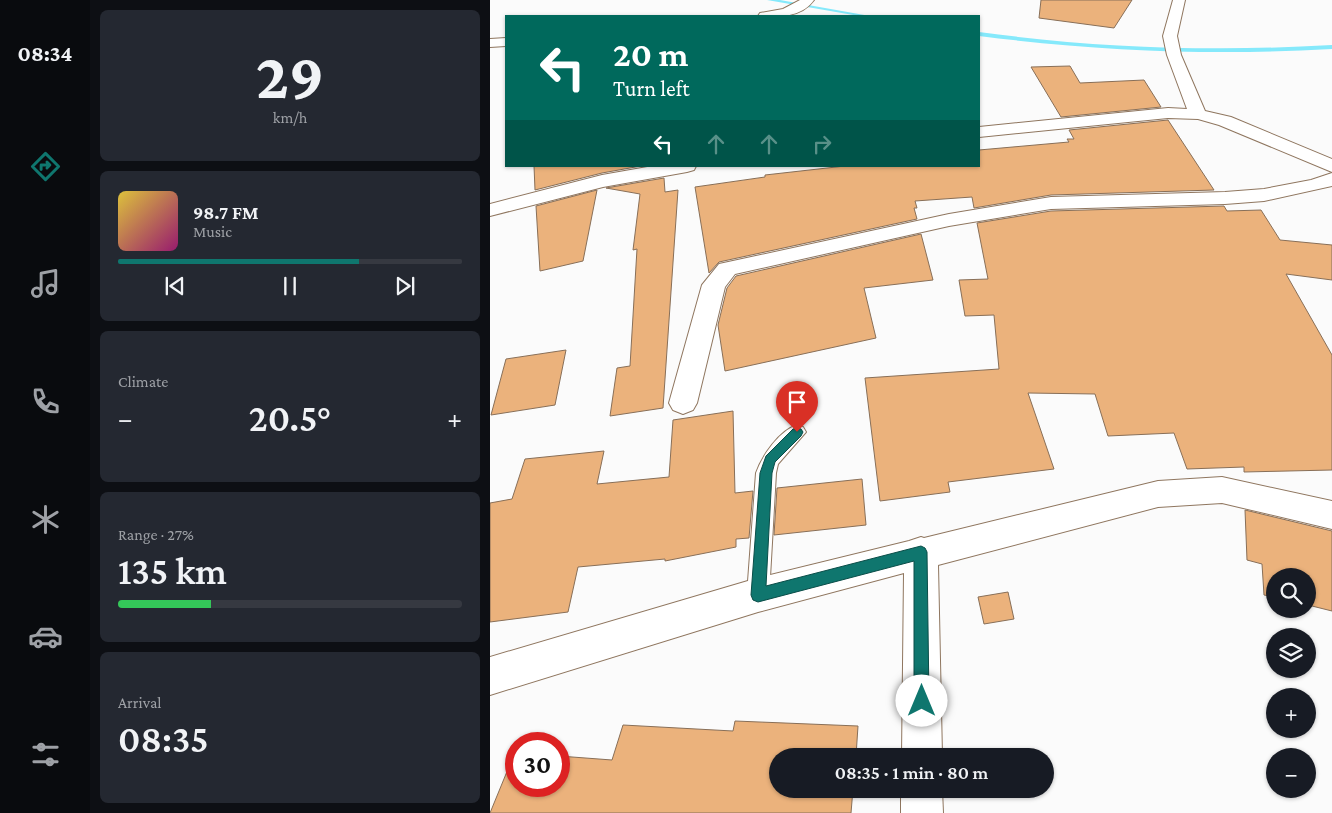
<!DOCTYPE html>
<meta charset="utf-8">
<style>
body{margin:0;font-family:"Crimson Pro",serif;background:#242831;color:#f1f3f6;height:100vh;display:flex;flex-direction:column;font-size:19px;white-space:nowrap}
*{box-sizing:border-box;margin:0}
p{font-size:16px;color:#9ea1a6}
.icon{flex:none;width:28px;height:28px;fill:none;stroke:currentColor;stroke-width:2;stroke-linecap:round;stroke-linejoin:round}
.map{position:relative;flex:1;overflow:hidden}
.sheet{display:flex;flex-direction:column;gap:10px;padding:10px;background:#0d0f14;width:400px}
.sheet>*{flex:none}
.hud{position:absolute;left:15px;top:15px;width:475px;height:152px;border-radius:0px;box-shadow:0 1px 4px #0004;background:#00695c;color:#fff;overflow:hidden}
.tools{position:absolute;left:776px;top:568px;display:grid;gap:10px}
.tools a{display:grid;place-items:center;width:50px;height:50px;border-radius:50%;background:#171b24;box-shadow:0 1px 4px #0004;font-size:25px}
.speed{position:absolute;left:15px;top:732px;display:flex;gap:10px;font-size:25px;font-weight:700;text-align:center}
.speed>*{display:grid;place-content:center;width:65px;height:65px;border-radius:50%;background:#171b24;box-shadow:0 1px 4px #0004;line-height:1}
.speed .limit{border:8px solid #d22;background:#fff;color:#111}
.pin{position:absolute;display:grid;place-items:center;width:42px;height:42px;color:#fff;margin:-51px -21px;border-radius:50% 50% 50% 0;rotate:-45deg;box-shadow:0 0 5px #0007}
.pin .icon{rotate:45deg}
.me{position:absolute;width:55px;margin:-28px;rotate:0deg;stroke-linejoin:round;filter:drop-shadow(0 0 4px #0008)}
.turn{display:flex;align-items:center;gap:18px;height:105px;padding:0 25px;font-size:22px}
.turn .icon{width:65px;height:65px;stroke-width:2.5}
.turn b{display:block;font-size:35px;line-height:42px}
.lanes{display:flex;align-items:center;height:48px;padding:0 25px;background:#0003;justify-content:center;gap:25px;direction:ltr}
.lanes .off{opacity:.35}
.big{font-size:38px;font-weight:600;line-height:1.1}
.sheet .card{flex:1;display:flex;flex-direction:column;justify-content:center;gap:8px;min-width:0;padding:0 18px;border-radius:8px;background:#242831}
.sheet .dial{align-items:center;gap:0}
.dial b{font-size:65px;line-height:1}
.song{display:flex;align-items:center;gap:15px}
.cover{width:60px;height:60px;border-radius:8px;background:linear-gradient(135deg,hsl(50 70% 55%),hsl(320 70% 35%))}
.played{height:5px;border-radius:2px;background:linear-gradient(90deg,#0f766e 70%,#363941 70%)}
.keys{display:flex;justify-content:space-around;direction:ltr}
.heat{display:flex;justify-content:space-between;align-items:center;font-size:28px;direction:ltr}
.charge{height:8px;border-radius:4px;background:linear-gradient(90deg,#34c759 27%,#363941 0)}
.trip{position:absolute;left:279px;top:748px;width:285px;height:50px;border-radius:25px;background:#171b24;box-shadow:0 1px 4px #0004;font-weight:600;line-height:50px;text-align:center}
main{display:flex;flex:1;min-height:0}
.dock{display:flex;flex-direction:column;width:90px;justify-content:space-around;align-items:center;background:#090b0e;color:#9ea1a6}
.dock .icon{width:35px;height:35px}
.dock .selected{color:#0f766e}
.dock b{font-size:22px;color:#f1f3f6}
.map>svg:first-child{display:block}
</style>
<main>
<nav class="dock">
<b>08:34</b>
<svg class="icon selected" aria-label="directions" viewBox="0 0 24 24"><path d="M12 3l9 9-9 9-9-9zM9 14v-3h6M13 9l2 2-2 2"/></svg>
<svg class="icon" aria-label="music" viewBox="0 0 24 24"><path d="M9 18V5l10-2v13"/><circle cx="6" cy="18" r="3"/><circle cx="16" cy="16" r="3"/></svg>
<svg class="icon" aria-label="phone" viewBox="0 0 24 24"><path d="M5 4h4l2 5-3 2q2 4 5 5l2-3 5 2v4C11 20 4 13 5 4z"/></svg>
<svg class="icon" aria-label="climate" viewBox="0 0 24 24"><path d="M12 3v18M4 7l16 10M4 17L20 7"/></svg>
<svg class="icon" aria-label="car" viewBox="0 0 24 24"><path d="M5 17H2v-5l4-1 3-4h7l3 4 3 1v5h-3M9 17h6M6 11h13"/><circle cx="7" cy="17" r="2"/><circle cx="17" cy="17" r="2"/></svg>
<svg class="icon" aria-label="filters" viewBox="0 0 24 24"><path d="M4 7h16M4 17h16"/><circle cx="9" cy="7" r="2"/><circle cx="15" cy="17" r="2"/></svg>
</nav>
<section class="sheet">
<div class="card dial"><b>29</b><p>km/h</p></div>
<div class="card">
<div class="song"><i class="cover"></i><div><b>98.7 FM</b><p>Music</p></div></div>
<div class="played"></div>
<div class="keys"><svg class="icon" aria-label="previous" viewBox="0 0 24 24"><path d="M18 5L8 12l10 7zM5 5v14"/></svg><svg class="icon" aria-label="pause" viewBox="0 0 24 24"><path d="M8 5v14M16 5v14"/></svg><svg class="icon" aria-label="next" viewBox="0 0 24 24"><path d="M6 5l10 7-10 7zM19 5v14"/></svg></div>
</div>
<div class="card"><p>Climate</p>
<div class="heat"><a>−</a><b class="big">20.5°</b><a>+</a></div>
</div>
<div class="card"><p>Range · 27%</p><b class="big">135 km</b><div class="charge"></div></div>
<div class="card"><p>Arrival</p><b class="big">08:35</b></div>
</section>
<div class="map">
<svg width="842" height="813" viewBox="0 0 842 813">
<rect width="100%" height="100%" fill="#fbfbfb"/>
<g fill="none" stroke-linecap="round" stroke-linejoin="round">
<!-- stream -->
<g fill="#85e9fb" fill-rule="evenodd">
<path d="M 277,0 L 290,0 L 380,16 L 369,16 Z"/>
<path d="M 489,32 C 607,48 723,52 842,45 L 842,49 C 723,56 607,51 489,36 Z"/>
</g>
</g>
<!-- building -->
<g fill="#ebb27c" stroke="#886f58">
<path d="M 551,0 L 642,0 L 624,28 L 549,18 Z"/>
<path d="M 580,66 L 590,83 L 654,80 L 671,107 L 571,117 L 541,67 Z"/>
<path d="M 678,120 L 724,190 L 561,195 L 484,208 L 482,197 L 425,201 L 427,208 L 424,208 L 427,219 L 229,262 L 219,273 L 205,187 L 275,177 L 275,175 L 355,166 L 489,166 L 489,150 L 579,142 L 577,139 L 584,139 L 579,130 Z"/>
<path d="M 44,166 L 151,166 L 112,173 L 45,190 Z"/>
<path d="M 174,178 L 175,192 L 188,190 L 173,408 L 120,416 L 127,368 L 140,366 L 147,249 L 143,250 L 150,194 L 116,188 Z"/>
<path d="M 107,190 L 93,261 L 50,271 L 46,206 Z"/>
<path d="M 734,206 L 737,211 L 771,210 L 790,240 L 842,245 L 842,280 L 796,274 L 842,355 L 842,470 L 754,472 L 754,467 L 697,469 L 684,433 L 618,436 L 605,394 L 538,393 L 564,469 L 458,482 L 460,492 L 390,501 L 375,378 L 509,369 L 504,315 L 475,316 L 469,280 L 498,279 L 487,223 L 561,211 Z"/>
<path d="M 431,234 L 443,280 L 374,288 L 386,338 L 235,371 L 228,325 L 237,288 L 246,276 Z"/>
<path d="M 76,350 L 65,405 L 1,415 L 16,359 Z"/>
<path d="M 243,411 L 245,493 L 263,491 L 259,538 L 246,539 L 246,547 L 175,561 L 175,559 L 88,567 L 78,612 L 0,622 L 0,503 L 22,499 L 35,459 L 114,451 L 107,484 L 179,477 L 183,420 Z"/>
<path d="M 372,479 L 376,525 L 284,535 L 287,488 Z"/>
<path d="M 755,510 L 842,531 L 842,611 L 818,605 L 818,576 L 785,576 L 785,597 L 774,595 L 772,564 L 757,560 Z"/>
<path d="M 518,592 L 524,619 L 494,624 L 488,597 Z"/>
<path d="M 245,721 L 368,726 L 366,756 L 288,756 L 288,789 L 363,789 L 361,813 L 0,813 L 25,752 L 26,786 L 69,786 L 69,756 L 122,760 L 133,725 L 243,731 Z"/>
</g>
<g fill="none" stroke-linecap="round" stroke-linejoin="round">
<defs>
<path id="service" d="M 307,425 L 313,427 L 316,432 L 288,464 L 286,473 L 279,595 L 276,602 L 268,606 L 260,602 L 257,595 L 266,473 C 272,456 289,431 307,425 Z"/>
<g id="minor">
<path d="M 310,0 L 324,0 C 311,18 288,17 268,16 L 270,13 L 293,9 Z"/>
<path d="M 683,0 L 695,0 L 687,36 L 691,55 L 715,111 L 741,117 L 842,159 L 842,172 L 729,125 L 708,119 L 678,118 L 489,137 L 489,127 L 678,108 L 697,109 L 677,55 L 673,36 Z"/>
<path d="M 16,38 L 16,46 L 0,47 L 0,39 Z"/>
<path d="M 163,166 L 206,166 L 204,170 L 197,172 L 113,187 L 0,216 L 0,204 L 112,175 Z"/>
<path d="M 842,173 L 842,186 L 774,201 L 735,204 L 561,209 L 459,226 L 245,274 L 235,287 L 207,403 L 203,410 L 193,414 L 183,410 L 179,403 L 212,285 L 229,264 L 459,214 L 561,197 L 735,192 L 774,189 L 821,180 Z"/>
<path d="M 732,477 L 842,501 L 842,529 L 732,503 L 668,507 L 448,565 L 452,756 L 412,756 L 414,573 L 268,612 L 0,695 L 0,657 L 268,578 L 419,541 L 431,537 L 434,538 L 668,481 Z"/>
<path d="M 411,789 L 452,789 L 453,813 L 411,813 Z"/>
</g>
</defs>
<!-- service casing -->
<use href="#service" stroke="#8f765f" stroke-width="2"/>
<!-- minor casing -->
<use href="#minor" stroke="#8f765f" stroke-width="2"/>
<!-- service -->
<use href="#service" fill="#fff" fill-rule="evenodd"/>
<!-- minor -->
<use href="#minor" fill="#fff" fill-rule="evenodd"/>
</g>
<!-- route -->
<path fill="#0f766e" stroke="#0a4d48" d="M 307,428 L 311,429 L 313,432 L 311,436 L 285,462 L 282,473 L 276,586 L 431,546 L 435,548 L 437,552 L 439,701 L 437,706 L 432,708 L 426,706 L 424,701 L 424,561 L 268,602 L 263,600 L 261,595 L 270,473 L 276,456 L 303,429 Z"/>
</svg>
<div class="tools">
<a><svg class="icon" aria-label="search" viewBox="0 0 24 24"><circle cx="10" cy="10" r="6"/><path d="M15 15l6 6"/></svg></a>
<a><svg class="icon" aria-label="layers" viewBox="0 0 24 24"><path d="M12 4l9 5-9 5-9-5zM3 14l9 5 9-5"/></svg></a>
<a>+</a>
<a>−</a>
</div>
<div class="speed"><div class="limit">30</div></div>
<div class="pin" style="left:307px;top:432px;background:#d93025"><svg class="icon" aria-label="arrive" viewBox="0 0 24 24"><path d="M6 21V4h12l-3 4 3 4H6"/></svg></div>
<svg class="me" style="left:432px;top:701px" viewBox="-20 -20 40 40"><circle r="19" fill="#fff"/><path d="M0-13L10 11 0 6-10 11z" fill="#0f766e"/></svg>
<div class="trip">08:35 · 1 min · 80 m</div>
<div class="hud">
<div class="turn"><svg class="icon" aria-label="left" viewBox="0 0 24 24"><path d="M17 20v-9H6M10 6l-5 5 5 5"/></svg><div><b>20 m</b>Turn left</div></div>
<div class="lanes"><svg class="icon" aria-label="left" viewBox="0 0 24 24"><path d="M17 20v-9H6M10 6l-5 5 5 5"/></svg><svg class="icon off" aria-label="ahead" viewBox="0 0 24 24"><path d="M12 20V5M6 11l6-6 6 6"/></svg><svg class="icon off" aria-label="ahead" viewBox="0 0 24 24"><path d="M12 20V5M6 11l6-6 6 6"/></svg><svg class="icon off" aria-label="right" viewBox="0 0 24 24"><path d="M7 20v-9h11M14 6l5 5-5 5"/></svg></div>
</div>
</div>
</main>
